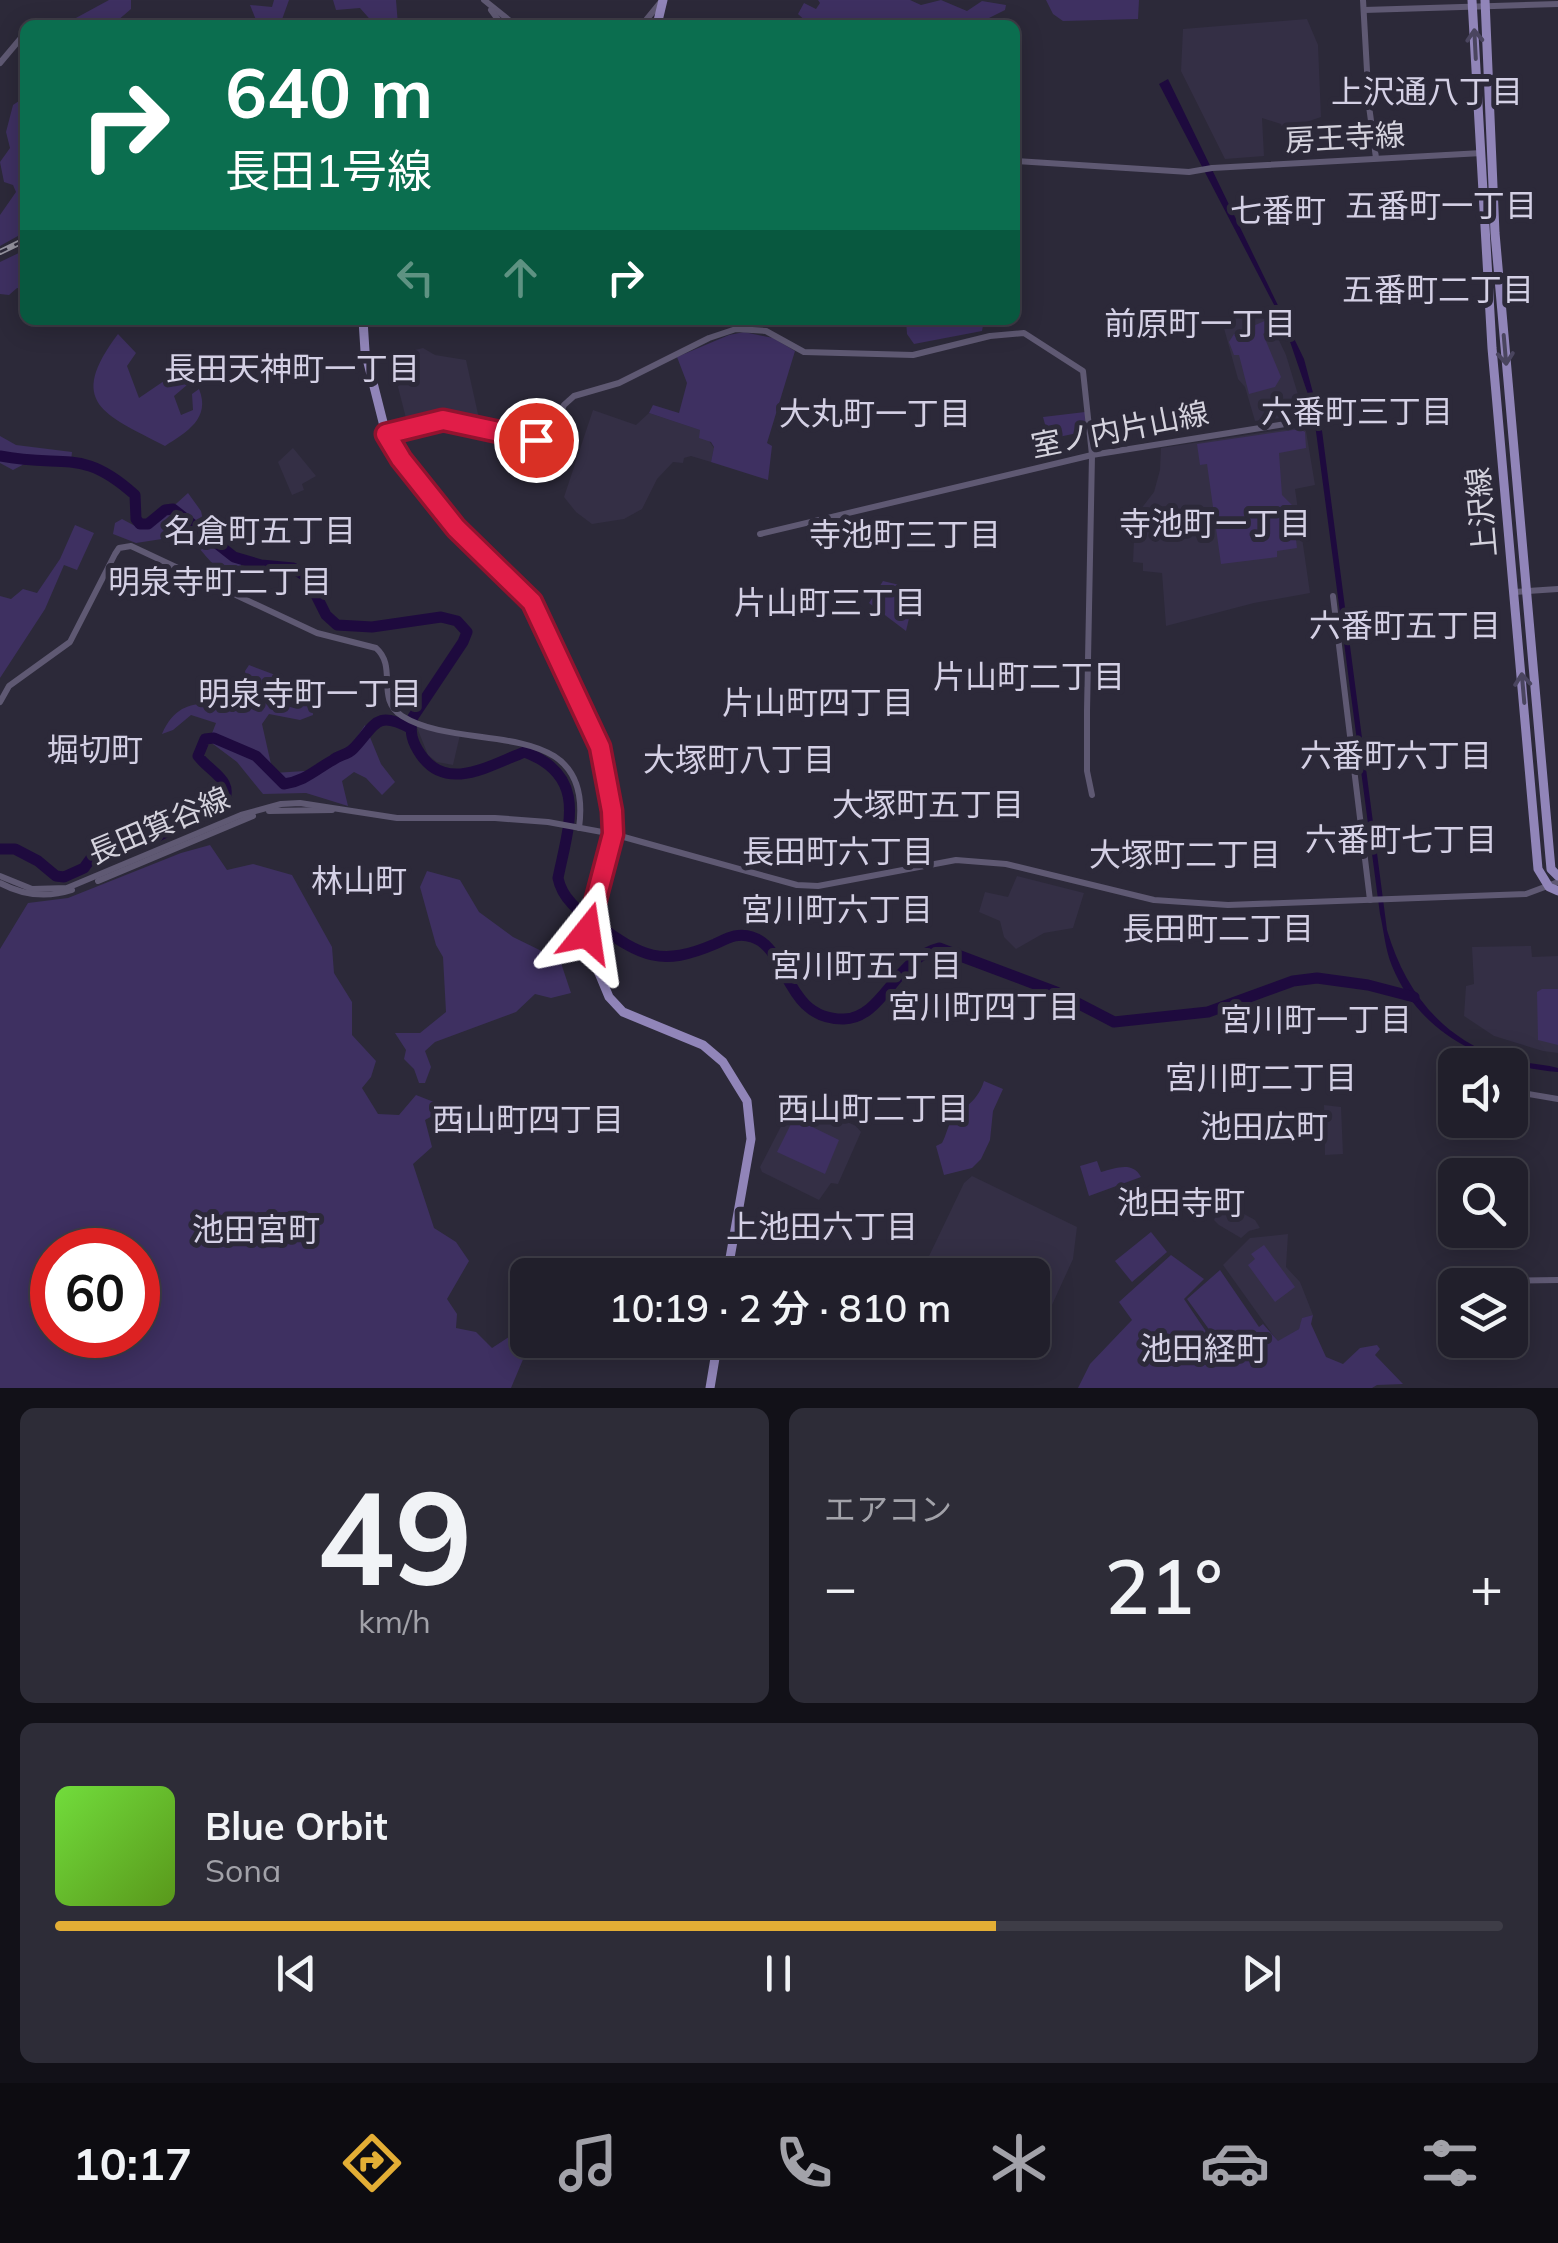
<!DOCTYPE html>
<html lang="ja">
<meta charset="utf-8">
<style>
body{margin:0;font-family:Mulish,"Noto Sans JP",sans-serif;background:#2d2c37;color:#f1f3f6;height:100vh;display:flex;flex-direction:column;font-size:38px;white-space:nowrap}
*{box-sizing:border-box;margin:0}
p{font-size:32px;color:#a2a2a9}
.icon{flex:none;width:55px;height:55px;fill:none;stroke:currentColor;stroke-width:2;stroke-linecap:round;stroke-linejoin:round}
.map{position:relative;height:1388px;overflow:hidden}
.details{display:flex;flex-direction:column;gap:20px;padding:20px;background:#121118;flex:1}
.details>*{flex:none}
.guide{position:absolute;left:20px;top:20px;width:1000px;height:305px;border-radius:15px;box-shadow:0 5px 25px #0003,0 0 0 2px #3e3d47;background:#0b6e4f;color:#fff;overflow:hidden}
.controls{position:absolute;left:1438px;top:1048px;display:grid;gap:20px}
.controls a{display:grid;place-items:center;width:90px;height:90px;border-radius:15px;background:#211f2b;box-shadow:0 5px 25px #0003,0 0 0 2px #3e3d47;font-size:50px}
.speed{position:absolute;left:30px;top:1228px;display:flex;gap:20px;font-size:50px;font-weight:700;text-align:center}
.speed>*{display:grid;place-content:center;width:130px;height:130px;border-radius:50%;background:#211f2b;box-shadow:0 5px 25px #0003,0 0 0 2px #3e3d47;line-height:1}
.speed .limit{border:15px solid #d22;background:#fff;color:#111}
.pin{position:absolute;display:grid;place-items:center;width:85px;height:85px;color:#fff;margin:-42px;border:5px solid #fff;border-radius:50%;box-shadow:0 2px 10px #0007}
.me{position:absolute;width:110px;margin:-55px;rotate:15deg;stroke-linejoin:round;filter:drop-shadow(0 0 8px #0008)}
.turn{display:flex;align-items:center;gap:35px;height:210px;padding:0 40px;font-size:45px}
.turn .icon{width:130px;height:130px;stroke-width:2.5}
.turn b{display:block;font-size:70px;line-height:85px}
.lanes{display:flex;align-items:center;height:95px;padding:0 40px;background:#0003;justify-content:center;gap:50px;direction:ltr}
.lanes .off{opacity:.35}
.big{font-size:75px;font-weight:600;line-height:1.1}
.details .card{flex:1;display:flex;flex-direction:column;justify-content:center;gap:15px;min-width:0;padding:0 35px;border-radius:15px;background:#2d2c37}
.details .dial{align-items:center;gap:0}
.dial b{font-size:130px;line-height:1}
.song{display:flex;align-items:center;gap:30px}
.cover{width:120px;height:120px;border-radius:15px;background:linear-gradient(135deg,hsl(100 70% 55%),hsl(90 70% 35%))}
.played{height:10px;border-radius:5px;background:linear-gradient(90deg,#e3ae35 65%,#3e3d47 65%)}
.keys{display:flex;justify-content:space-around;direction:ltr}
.heat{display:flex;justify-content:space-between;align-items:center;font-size:55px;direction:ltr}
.details .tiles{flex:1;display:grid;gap:20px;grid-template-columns:1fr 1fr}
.card:last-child{grid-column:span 2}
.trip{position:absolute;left:510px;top:1258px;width:540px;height:100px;border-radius:15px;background:#211f2b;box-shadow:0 5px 25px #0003,0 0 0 2px #3e3d47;font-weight:600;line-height:100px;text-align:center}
.menu{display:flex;height:160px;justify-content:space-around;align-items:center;background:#0d0c11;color:#a2a2a9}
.menu .icon{width:70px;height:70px}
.menu .selected{color:#e3ae35}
.menu b{font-size:45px;color:#f1f3f6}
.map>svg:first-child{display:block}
</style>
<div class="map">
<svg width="1558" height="1388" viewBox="0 0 1558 1388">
<rect width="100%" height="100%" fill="#2c2939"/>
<!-- built -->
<g fill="#342f45">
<path d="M 1307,19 L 1318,45 L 1321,117 L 1283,130 L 1281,124 L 1262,118 L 1264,156 L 1225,159 L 1181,71 L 1183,29 Z"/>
<path d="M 1257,307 L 1263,319 L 1268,317 L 1286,355 L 1303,411 L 1300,416 L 1255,421 L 1245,387 L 1238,379 L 1222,321 Z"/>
<path d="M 423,348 L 435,355 L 466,360 L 480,423 L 443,416 L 407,422 L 390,356 Z"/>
<path d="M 593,410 L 636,425 L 649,413 L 701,430 L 714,448 L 711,462 L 691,456 L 684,458 L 683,463 L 673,462 L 657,479 L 642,509 L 624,519 L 592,524 L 576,512 L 564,497 Z"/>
<path d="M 1301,427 L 1306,431 L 1315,485 L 1295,489 L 1310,593 L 1254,603 L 1166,626 L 1162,573 L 1143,571 L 1143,563 L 1133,562 L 1134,539 L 1127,527 L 1154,492 L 1160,470 L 1161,448 Z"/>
<path d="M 293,448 L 316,476 L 302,484 L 304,490 L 292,495 L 278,462 Z"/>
<path d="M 416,725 L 460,735 L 453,765 L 437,762 L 428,755 Z"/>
<path d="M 1017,876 L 1084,893 L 1073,928 L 1044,933 L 1016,949 L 1004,937 L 1000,921 L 979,912 L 985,892 L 1008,897 Z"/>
<path d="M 1531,946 L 1532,957 L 1558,956 L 1558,1053 L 1543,1051 L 1494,1036 L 1464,1016 L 1466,986 L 1474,984 L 1472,947 Z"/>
<path d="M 799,1100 L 856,1126 L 861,1132 L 838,1184 L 831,1183 L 819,1200 L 762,1172 L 760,1167 L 792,1105 Z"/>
<path d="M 1324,1105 L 1341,1107 L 1343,1154 L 1325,1155 Z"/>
<path d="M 972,1176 L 1077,1227 L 1073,1259 L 1030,1353 L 1007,1340 L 1032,1340 L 1032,1275 L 920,1275 L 964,1183 Z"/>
<path d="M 1222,1202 L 1255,1220 L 1260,1228 L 1249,1231 L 1241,1238 L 1219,1225 L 1214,1220 Z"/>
<path d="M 1288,1234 L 1286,1267 L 1300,1282 L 1313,1315 L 1303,1318 L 1299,1329 L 1278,1342 L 1223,1265 L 1250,1238 Z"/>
</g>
<!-- green -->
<g fill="#3e3061" fill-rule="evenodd">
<path d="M 109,0 L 131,0 L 131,9 L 117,21 L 135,21 L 133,25 L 63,25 Z"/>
<path d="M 274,0 L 289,0 L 280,25 L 258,25 L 250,5 L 272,7 Z"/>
<path d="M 333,0 L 396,0 L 398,25 L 375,25 L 360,8 L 336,10 Z"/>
<path d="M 818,0 L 910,0 L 921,5 L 941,0 L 967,11 L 982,1 L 1006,5 L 1005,10 L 975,25 L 810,25 L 798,14 L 804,3 L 816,9 L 820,3 Z"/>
<path d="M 1046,0 L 1139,0 L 1138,19 L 1063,21 L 1053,14 Z"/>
<path d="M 25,97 L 25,232 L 0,246 L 0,215 L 16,192 L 13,185 L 4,182 L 0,162 L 10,148 L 6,132 L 13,105 Z"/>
<path d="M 25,250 L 25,289 L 17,288 L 9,295 L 0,294 L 0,262 Z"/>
<path d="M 906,320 L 984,320 L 982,331 L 914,344 L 907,334 Z"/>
<path d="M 1267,320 L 1271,329 L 1263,334 L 1281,377 L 1275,387 L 1249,394 L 1239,355 L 1234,355 L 1229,342 L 1234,334 Z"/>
<path d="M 744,332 L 773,338 L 795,351 L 767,443 L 772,446 L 768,480 L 711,462 L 714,447 L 711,442 L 699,438 L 700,430 L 649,413 L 653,405 L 679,413 L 687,383 L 677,357 L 729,335 Z"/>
<path d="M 118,334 L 136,353 L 127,366 L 139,398 L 186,366 L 187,385 L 174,396 L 181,415 L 193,410 L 192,394 L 199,389 C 211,418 187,432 165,446 C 104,414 66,403 118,334 Z"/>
<path d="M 1085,412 L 1087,431 L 1049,439 L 1043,417 Z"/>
<path d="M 1300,429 L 1305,432 L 1306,448 L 1279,453 L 1282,495 L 1292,505 L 1297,548 L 1277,551 L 1277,557 L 1221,564 L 1207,464 L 1200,465 L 1197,444 Z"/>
<path d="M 0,436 L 16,445 L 72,452 L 71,461 L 28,462 L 13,470 L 0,463 Z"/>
<path d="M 188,493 L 201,511 L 206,533 L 221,533 L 226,553 L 242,562 L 237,576 L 224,579 L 222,570 C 203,559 202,544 180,534 L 185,519 L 174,514 L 162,539 L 136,543 L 113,534 L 115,523 L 122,519 L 137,527 L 155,523 Z"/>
<path d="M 75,525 L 94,533 L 77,570 L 64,565 L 45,609 L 0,678 L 0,596 L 11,599 L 23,589 L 37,593 L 60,559 Z"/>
<path d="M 883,581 L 916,589 L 906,631 L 869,603 Z"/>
<path d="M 249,665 L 278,676 L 272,700 L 268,701 L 294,708 L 304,698 L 312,703 L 313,715 L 300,720 L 269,714 L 262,724 L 273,773 L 321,770 L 332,755 L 349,749 L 365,725 L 381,764 L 395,782 L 382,795 L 366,778 L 354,772 L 342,781 L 348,806 L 306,793 L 263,794 L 237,762 L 209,741 L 216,723 L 191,715 L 173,730 L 162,734 C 184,683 226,716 258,700 L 249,697 L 245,671 Z"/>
<path d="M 210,845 L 227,870 L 253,864 L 292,875 L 332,947 L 334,973 L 352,1002 L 352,1035 L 376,1061 L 371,1077 L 362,1088 L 378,1114 L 399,1115 L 416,1095 L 439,1104 L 434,1115 L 425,1120 L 432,1147 L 413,1164 L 434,1228 L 456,1242 L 469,1261 L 447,1299 L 457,1314 L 456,1328 L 476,1332 L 492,1348 L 527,1325 L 528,1340 L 569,1340 L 569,1350 L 535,1349 L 524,1357 L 511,1388 L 0,1388 L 0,949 L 28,903 L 68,898 L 181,853 ZM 52,1250 L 138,1250 L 138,1335 L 52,1335 Z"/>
<path d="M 427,871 L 460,880 L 479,912 L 513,937 L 560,960 L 571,993 L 551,998 L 535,994 L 516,1012 L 435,1042 L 425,1051 L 431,1067 L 425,1083 L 419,1083 L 414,1069 L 404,1059 L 406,1050 L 395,1033 L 420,1033 L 446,1012 L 443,957 L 436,945 L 420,887 Z"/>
<path d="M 1542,989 L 1558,989 L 1558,1045 L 1538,1040 L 1537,992 Z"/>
<path d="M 984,1081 L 1003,1089 L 993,1111 L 990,1140 L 981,1159 L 972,1168 L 944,1175 L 936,1146 L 942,1143 C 946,1136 948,1125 952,1120 C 965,1106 978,1101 984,1081 Z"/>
<path d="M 794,1118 L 839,1140 L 825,1174 L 777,1152 Z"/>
<path d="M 1097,1161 L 1101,1172 C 1116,1168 1133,1161 1141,1177 L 1089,1196 L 1080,1166 Z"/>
<path d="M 1151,1232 L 1167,1252 L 1132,1282 L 1115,1261 Z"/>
<path d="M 1264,1245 L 1295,1287 L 1275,1302 L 1248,1265 L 1255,1259 L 1251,1254 Z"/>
<path d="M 1171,1255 L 1204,1279 L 1184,1299 L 1209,1336 L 1208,1361 L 1221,1346 L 1187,1299 L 1220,1270 L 1259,1327 L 1263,1324 L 1278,1341 L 1299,1329 L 1302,1318 L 1313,1315 L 1311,1324 L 1326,1357 L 1343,1364 L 1360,1348 L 1377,1345 L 1380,1349 L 1375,1355 L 1403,1384 L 1377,1385 L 1372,1388 L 1078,1388 L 1090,1364 L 1132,1320 L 1119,1302 Z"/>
</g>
<!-- water -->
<path fill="#1e0a3e" d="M 1168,79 L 1304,359 L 1321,423 L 1387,930 C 1405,991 1441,1038 1503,1058 C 1521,1064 1540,1063 1558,1068 L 1558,1072 C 1488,1066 1420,1035 1392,966 C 1385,949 1384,931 1380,914 L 1313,409 L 1284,324 L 1159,84 Z"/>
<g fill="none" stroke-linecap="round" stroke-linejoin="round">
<!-- river -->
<g stroke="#1e0a3e" stroke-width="11">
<path d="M 0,456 C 63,469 81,446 135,495 L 136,519 L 140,524 L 148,524 L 165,510 L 173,509 L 234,557 L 261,565 L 293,568 L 307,577 L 326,615 L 337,625 L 372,627 L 441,617 L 457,621 L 467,632 L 463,642 L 413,717 C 409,732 412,742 421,755 C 448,794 493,763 525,752 C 588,776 569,824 558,878 C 562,899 580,912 596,924 C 642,957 661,967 715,944 C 728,938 738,932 752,937 C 789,948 784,1020 844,1019 C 883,1018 895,959 939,948 L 1056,992 L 1114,1022 L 1208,1012 L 1293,981 L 1317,978 L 1368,985 L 1414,997"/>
<path d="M 0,849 L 15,849 L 38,861 L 56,876 L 64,877 L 84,868 L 99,847 L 109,843 L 150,840 L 223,804 C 235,780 211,773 198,756 L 205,739 L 214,738 L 256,756 L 284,784 C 305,781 315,770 333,760 C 339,755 347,755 353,749 C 375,727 374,709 410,728"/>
</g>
<!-- minor -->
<g stroke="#5f5973" stroke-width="6">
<path d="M 484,0 L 515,25"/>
<path d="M 1363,0 L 1369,106 L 1376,158"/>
<path d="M 491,10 L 502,25"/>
<path d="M 1364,10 L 1558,4"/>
<path d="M 642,25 L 660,3"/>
<path d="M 0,63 L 21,38"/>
<path d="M 1015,161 L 1189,172 L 1212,168 L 1482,153"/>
<path d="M 386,434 L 443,420 L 542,440 L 551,435 L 564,405 L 574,396 L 619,383 L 709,338 L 736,329 L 766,331 L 804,352 L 913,355 L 990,336 L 1024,333 L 1083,371 L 1092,455 L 1087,711 L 1087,771 L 1092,795"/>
<path d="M 760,534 L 1092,455 L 1310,420"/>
<path d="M 1514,592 L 1558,589"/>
<path d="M 1333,596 L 1370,900"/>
<path d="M 0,702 L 9,686 L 70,642 L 115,554 L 119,548 L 131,546 L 317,633 L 376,648 C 398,667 375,699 402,716 C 464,755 595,712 579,828"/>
<path d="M 269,811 L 332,810"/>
<path d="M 0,876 L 32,889 L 67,888 L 241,815 L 281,804 L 300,803 L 397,818 L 495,818 L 548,822 L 613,834 L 797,885 L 818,886 L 956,860 L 1006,864 L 1154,900 L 1228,905 L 1526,894 L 1558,882"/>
<path d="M 98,881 L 253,816"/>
<path d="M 0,883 C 24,896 47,898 72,890"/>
<path d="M 1442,1059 L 1455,1066"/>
<path d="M 1510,1091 L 1558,1099"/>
<path d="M 1448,1282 L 1558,1280"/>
</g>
<!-- major -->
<g stroke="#9185b9" stroke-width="9">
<path d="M 1472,0 L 1492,348 L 1538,869 L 1549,887 L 1558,891"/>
<path d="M 1485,0 L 1495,233 L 1550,858 L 1551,869 L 1558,876"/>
<path d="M 657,25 L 663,0"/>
<path d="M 363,320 L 365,351 L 386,434 L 401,459 L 456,528 L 532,602 L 600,747 L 612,811 L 613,834 L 587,933 L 594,961 L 609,997 L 623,1012 L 703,1045 L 723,1062 L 747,1101 L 751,1139 L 727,1275"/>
<path d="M 710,1388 L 718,1340"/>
</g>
<defs>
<path id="rail" d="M 0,252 L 25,240"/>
</defs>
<!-- rail casing -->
<use href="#rail" stroke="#95939f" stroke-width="6"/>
<!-- rail -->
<use href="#rail" stroke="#2c2939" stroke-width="2.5" stroke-dasharray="8" stroke-linecap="butt"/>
</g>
<!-- one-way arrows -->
<defs><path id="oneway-shaft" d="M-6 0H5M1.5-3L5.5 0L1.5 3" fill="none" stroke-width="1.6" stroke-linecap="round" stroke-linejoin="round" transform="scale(2.5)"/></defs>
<g stroke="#4a455f">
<use href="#oneway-shaft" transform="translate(1475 44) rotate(-93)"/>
<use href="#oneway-shaft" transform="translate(1505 350) rotate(85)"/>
<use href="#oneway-shaft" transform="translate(1523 688) rotate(-95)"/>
</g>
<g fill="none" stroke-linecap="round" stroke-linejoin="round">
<defs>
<path id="route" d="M 536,440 L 443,420 L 386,434 L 401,459 L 456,528 L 532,602 L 600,747 L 612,811 L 613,834 L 587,933"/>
</defs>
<!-- route casing -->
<use href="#route" stroke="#92132f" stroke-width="25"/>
<!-- route -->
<use href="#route" stroke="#e11d48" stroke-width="18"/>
</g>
<g text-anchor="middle" stroke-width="10" stroke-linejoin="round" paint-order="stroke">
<!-- street labels -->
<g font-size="30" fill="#d4d2dd" stroke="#2c2939">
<text transform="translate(1345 138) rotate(-3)" y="10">房王寺線</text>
<text transform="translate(1120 430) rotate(-11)" y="10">室ノ内片山線</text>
<text transform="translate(1482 512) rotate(-95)" y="10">上沢線</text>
<text transform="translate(159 826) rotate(-23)" y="10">長田箕谷線</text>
</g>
<!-- neighbourhood labels -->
<g font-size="32" fill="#d4d0e5" stroke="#2c2939">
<text x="1427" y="103">上沢通八丁目</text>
<text x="1441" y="217">五番町一丁目</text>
<text x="1278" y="222">七番町</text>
<text x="1438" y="301">五番町二丁目</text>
<text x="1200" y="335">前原町一丁目</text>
<text x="292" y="380">長田天神町一丁目</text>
<text x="1357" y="423">六番町三丁目</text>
<text x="875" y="425">大丸町一丁目</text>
<text x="1215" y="535">寺池町一丁目</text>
<text x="260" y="542">名倉町五丁目</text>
<text x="905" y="546">寺池町三丁目</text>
<text x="220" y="593">明泉寺町二丁目</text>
<text x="830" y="614">片山町三丁目</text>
<text x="1405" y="637">六番町五丁目</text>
<text x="1029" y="688">片山町二丁目</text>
<text x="310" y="705">明泉寺町一丁目</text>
<text x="818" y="714">片山町四丁目</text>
<text x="95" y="761">堀切町</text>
<text x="1396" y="767">六番町六丁目</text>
<text x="739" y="771">大塚町八丁目</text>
<text x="928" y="816">大塚町五丁目</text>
<text x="1401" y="851">六番町七丁目</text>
<text x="838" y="863">長田町六丁目</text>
<text x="1185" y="866">大塚町二丁目</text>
<text x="359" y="892">林山町</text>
<text x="837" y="921">宮川町六丁目</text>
<text x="1218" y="940">長田町二丁目</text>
<text x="866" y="977">宮川町五丁目</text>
<text x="984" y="1018">宮川町四丁目</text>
<text x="1316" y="1031">宮川町一丁目</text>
<text x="1261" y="1089">宮川町二丁目</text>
<text x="873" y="1120">西山町二丁目</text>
<text x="528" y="1131">西山町四丁目</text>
<text x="1264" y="1138">池田広町</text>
<text x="1181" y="1214">池田寺町</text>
<text x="822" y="1238">上池田六丁目</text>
<text x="256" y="1241">池田宮町</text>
<text x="1204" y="1360">池田経町</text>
</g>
</g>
</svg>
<div class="controls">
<a><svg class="icon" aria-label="sound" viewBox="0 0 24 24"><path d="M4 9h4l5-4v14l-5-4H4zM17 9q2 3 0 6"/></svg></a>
<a><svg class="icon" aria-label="search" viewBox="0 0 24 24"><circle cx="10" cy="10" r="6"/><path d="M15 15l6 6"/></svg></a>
<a><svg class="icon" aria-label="layers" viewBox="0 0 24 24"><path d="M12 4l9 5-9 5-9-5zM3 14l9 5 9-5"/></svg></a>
</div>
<div class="speed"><div class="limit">60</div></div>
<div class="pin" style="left:536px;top:440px;background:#d93025"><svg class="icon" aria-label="arrive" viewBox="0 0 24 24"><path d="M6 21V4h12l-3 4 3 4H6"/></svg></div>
<svg class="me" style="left:587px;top:933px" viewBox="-20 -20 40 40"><path d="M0-17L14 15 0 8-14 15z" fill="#e11d48" stroke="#fff" stroke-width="4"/></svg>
<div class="trip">10:19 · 2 分 · 810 m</div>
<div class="guide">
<div class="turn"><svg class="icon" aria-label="right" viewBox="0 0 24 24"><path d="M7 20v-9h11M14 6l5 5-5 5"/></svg><div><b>640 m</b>長田1号線</div></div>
<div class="lanes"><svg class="icon off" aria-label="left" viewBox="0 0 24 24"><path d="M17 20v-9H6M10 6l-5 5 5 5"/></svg><svg class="icon off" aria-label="ahead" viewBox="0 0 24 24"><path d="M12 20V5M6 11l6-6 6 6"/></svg><svg class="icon" aria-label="right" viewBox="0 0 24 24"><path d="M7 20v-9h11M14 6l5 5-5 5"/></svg></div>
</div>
</div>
<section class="details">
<div class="tiles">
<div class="card dial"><b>49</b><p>km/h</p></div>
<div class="card"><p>エアコン</p>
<div class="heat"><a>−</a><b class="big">21°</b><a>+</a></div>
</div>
<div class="card">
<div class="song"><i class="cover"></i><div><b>Blue Orbit</b><p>Sona</p></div></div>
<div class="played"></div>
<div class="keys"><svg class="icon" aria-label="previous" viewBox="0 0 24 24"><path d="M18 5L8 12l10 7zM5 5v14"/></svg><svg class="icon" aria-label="pause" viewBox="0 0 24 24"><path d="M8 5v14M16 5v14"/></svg><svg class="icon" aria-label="next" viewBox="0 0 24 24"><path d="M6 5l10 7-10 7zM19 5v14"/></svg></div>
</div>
</div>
</section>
<nav class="menu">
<b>10:17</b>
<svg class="icon selected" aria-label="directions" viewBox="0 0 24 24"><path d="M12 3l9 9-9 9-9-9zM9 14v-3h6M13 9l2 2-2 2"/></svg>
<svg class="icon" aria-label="music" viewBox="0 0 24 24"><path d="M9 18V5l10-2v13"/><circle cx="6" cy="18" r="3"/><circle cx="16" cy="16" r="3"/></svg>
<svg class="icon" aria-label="phone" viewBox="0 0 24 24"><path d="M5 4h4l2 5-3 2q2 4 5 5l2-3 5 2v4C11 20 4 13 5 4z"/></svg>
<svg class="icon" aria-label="climate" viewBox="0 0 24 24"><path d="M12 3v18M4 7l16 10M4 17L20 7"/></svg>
<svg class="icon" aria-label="car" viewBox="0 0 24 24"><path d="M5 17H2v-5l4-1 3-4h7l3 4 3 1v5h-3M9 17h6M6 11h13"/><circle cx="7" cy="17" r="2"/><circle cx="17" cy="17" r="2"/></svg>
<svg class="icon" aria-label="filters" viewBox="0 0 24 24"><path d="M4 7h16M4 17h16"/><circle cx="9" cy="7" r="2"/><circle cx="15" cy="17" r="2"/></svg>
</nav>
